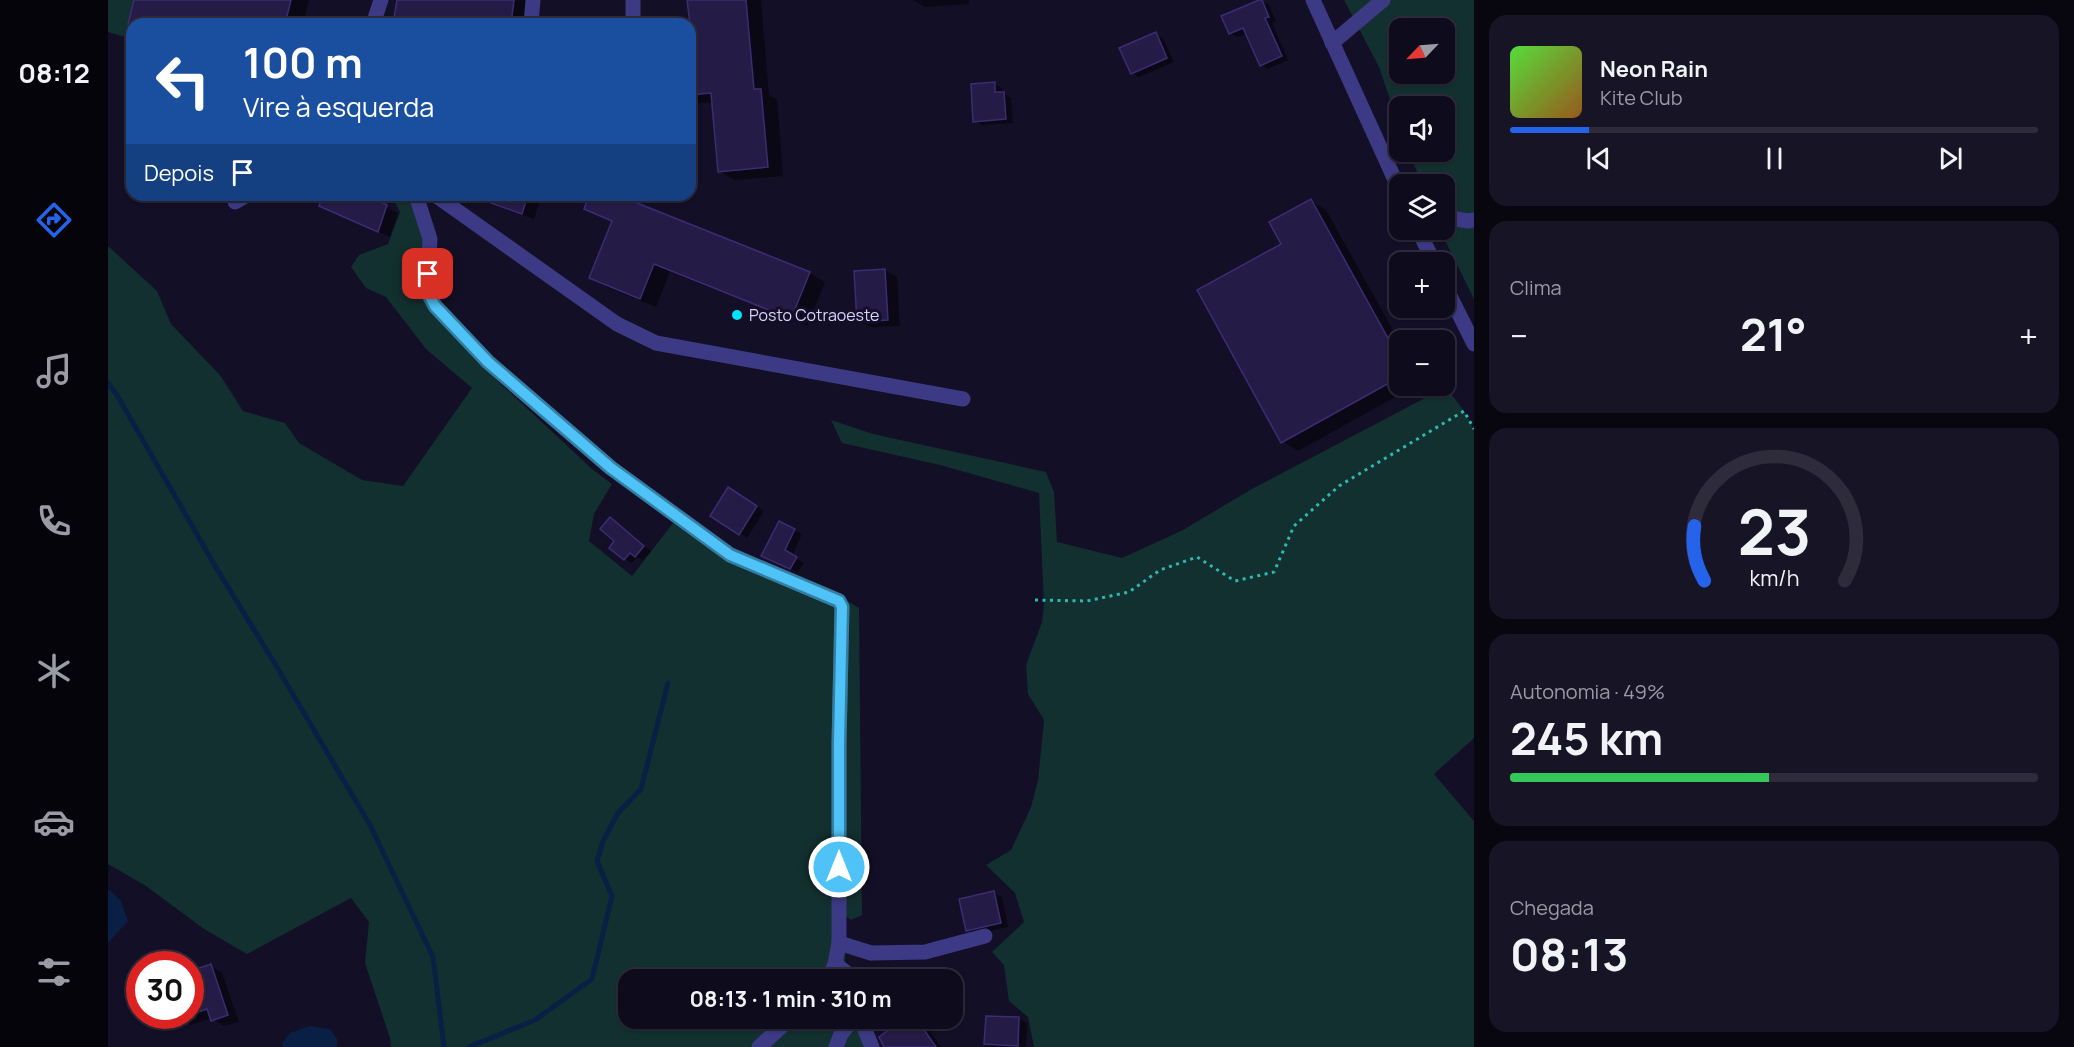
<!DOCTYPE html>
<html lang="pt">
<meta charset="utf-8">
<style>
body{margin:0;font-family:Manrope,sans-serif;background:#171425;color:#f1f3f6;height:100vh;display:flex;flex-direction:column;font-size:22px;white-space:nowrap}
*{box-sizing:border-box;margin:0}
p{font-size:20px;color:#9b9ba3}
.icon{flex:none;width:33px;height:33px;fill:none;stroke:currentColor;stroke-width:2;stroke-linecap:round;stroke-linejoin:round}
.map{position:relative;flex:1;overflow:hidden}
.panel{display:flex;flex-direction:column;gap:15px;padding:15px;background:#08060f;width:600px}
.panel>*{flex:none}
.hud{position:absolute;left:18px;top:18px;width:570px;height:183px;border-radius:18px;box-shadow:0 2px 4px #0004,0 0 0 2px #2e2b3b;background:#1a4fa0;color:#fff;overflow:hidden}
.needle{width:39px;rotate:245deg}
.tools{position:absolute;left:1281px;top:18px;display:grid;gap:12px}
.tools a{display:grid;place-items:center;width:66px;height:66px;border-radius:12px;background:#0e0b1c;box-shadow:0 2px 4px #0004,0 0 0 2px #2e2b3b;font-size:30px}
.speed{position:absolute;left:18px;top:951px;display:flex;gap:12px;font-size:30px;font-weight:700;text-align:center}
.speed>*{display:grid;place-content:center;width:78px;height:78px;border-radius:50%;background:#0e0b1c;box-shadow:0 2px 4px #0004,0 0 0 2px #2e2b3b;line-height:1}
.speed .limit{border:9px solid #d22;background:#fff;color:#111}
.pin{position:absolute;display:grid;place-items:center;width:51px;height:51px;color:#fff;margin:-26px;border-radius:12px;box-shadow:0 3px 9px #0006}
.me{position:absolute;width:66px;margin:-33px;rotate:0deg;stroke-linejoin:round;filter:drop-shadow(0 0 4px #0008)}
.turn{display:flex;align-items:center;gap:21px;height:126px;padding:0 18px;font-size:27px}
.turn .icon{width:78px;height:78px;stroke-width:2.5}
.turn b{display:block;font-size:42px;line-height:51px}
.then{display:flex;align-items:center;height:57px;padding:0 18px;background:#0003;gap:12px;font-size:22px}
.big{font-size:45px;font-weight:700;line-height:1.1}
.panel .widget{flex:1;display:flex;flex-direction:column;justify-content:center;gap:9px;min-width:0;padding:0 21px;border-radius:18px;background:#171425}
.panel .dial{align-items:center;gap:0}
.dial svg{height:156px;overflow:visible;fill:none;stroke:#2e2b3b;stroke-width:7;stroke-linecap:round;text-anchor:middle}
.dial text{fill:#f1f3f6;stroke:none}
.song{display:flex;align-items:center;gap:18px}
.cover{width:72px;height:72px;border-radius:9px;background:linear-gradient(135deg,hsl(110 70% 55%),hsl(30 70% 35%))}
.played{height:6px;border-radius:3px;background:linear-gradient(90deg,#2563eb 15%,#2e2b3b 15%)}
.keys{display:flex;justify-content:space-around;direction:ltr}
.heat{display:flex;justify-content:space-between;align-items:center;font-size:33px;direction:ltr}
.charge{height:9px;border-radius:4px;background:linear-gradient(90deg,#34c759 49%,#2e2b3b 0)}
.trip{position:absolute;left:510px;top:969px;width:345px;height:60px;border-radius:18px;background:#0e0b1c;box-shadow:0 2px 4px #0004,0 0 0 2px #2e2b3b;font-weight:700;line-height:60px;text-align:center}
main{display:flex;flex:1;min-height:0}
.menu{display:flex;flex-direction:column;width:108px;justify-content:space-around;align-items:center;background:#06040b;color:#9b9ba3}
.menu .icon{width:42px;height:42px}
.menu .selected{color:#2563eb}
.menu b{font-size:27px;color:#f1f3f6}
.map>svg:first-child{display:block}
</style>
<main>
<nav class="menu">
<b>08:12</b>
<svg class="icon selected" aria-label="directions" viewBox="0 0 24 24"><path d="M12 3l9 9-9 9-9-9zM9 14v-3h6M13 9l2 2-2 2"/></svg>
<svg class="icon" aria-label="music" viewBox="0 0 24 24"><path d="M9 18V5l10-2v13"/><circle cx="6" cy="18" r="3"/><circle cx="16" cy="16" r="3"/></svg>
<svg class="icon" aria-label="phone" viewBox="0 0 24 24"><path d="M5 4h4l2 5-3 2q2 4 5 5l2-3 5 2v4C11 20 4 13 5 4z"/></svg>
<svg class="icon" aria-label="climate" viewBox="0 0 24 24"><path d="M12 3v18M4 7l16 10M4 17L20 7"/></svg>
<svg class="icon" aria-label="car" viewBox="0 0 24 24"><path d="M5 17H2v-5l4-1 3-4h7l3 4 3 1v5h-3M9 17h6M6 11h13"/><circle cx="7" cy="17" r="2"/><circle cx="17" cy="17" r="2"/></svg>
<svg class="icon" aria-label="filters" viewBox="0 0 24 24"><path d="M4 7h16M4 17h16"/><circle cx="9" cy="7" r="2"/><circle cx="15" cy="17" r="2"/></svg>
</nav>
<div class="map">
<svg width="1366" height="1047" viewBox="0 0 1366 1047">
<rect width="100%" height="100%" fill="#130f26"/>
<!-- green -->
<g fill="#12302f" fill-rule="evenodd">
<path d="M 0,0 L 26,0 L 17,37 L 0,32 Z"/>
<path d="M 1236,0 L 1366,0 L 1366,299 L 1332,230 L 1336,230 L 1336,184 L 1315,184 L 1300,152 L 1336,152 L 1336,106 L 1292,106 L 1291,126 L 1271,67 ZM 1292,28 L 1336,28 L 1336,74 L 1292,74 Z"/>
<path d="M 283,195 L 300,195 L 316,236 L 315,297 L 378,370 L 484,469 L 504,484 L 486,514 L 481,541 L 524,576 L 565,523 L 618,561 L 689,591 L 738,600 L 751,608 L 754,915 L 743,920 L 738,916 L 737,979 L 520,980 L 520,1018 L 746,1019 L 759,1047 L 283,1047 L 282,1038 L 257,963 L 261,922 L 243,898 L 139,954 L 96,929 L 38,886 L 0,864 L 0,246 L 49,291 L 63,324 L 112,375 L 135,411 L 177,423 L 191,443 L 254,480 L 295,486 L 364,388 L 318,349 L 278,297 L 258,288 L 243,267 L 251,255 L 280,244 L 292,212 Z"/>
<path d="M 1338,387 L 1356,411 L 1366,429 L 1366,738 L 1326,774 L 1366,821 L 1366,1047 L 926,1047 L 920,1017 L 901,1001 L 896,965 L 884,952 L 916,922 L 907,893 L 878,865 L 903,850 L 923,807 L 930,780 L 936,720 L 920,694 L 918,665 L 934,622 L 936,605 L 931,493 L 832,465 L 734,443 L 723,420 L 765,434 L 938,472 L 946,492 L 949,542 L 1014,558 L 1075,530 L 1142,490 Z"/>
</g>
<!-- water -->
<g fill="#0a1f44">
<path d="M 0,889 L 13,901 L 20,921 L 0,943 Z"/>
<path d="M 202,1026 L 222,1029 L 229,1039 L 229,1047 L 175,1047 L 174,1043 L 182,1033 Z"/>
</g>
<!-- shadow -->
<g fill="#0007">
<path d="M 28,0 L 201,0 L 195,24 L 24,24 L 24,39 L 19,36 Z"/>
<path d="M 291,0 L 422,0 L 418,24 L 287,24 Z"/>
<path d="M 581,0 L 653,0 L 661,95 L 669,99 L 675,176 L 627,180 L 611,171 L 605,102 L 582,104 L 583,26 Z"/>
<path d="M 805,0 L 861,0 L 861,4 L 817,7 Z"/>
<path d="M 1153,1 L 1161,5 L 1168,21 L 1164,23 L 1180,60 L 1160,69 L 1153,65 L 1139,33 L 1130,37 L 1122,33 Z"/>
<path d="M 1048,34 L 1055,38 L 1066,62 L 1031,77 L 1024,73 Z"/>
<path d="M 886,84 L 894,88 L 894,93 L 903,98 L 905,123 L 874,125 L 867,121 Z"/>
<path d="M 217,195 L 253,195 L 290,213 L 282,237 L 212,205 Z"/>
<path d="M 357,195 L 434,195 L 426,219 Z"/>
<path d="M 483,195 L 505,195 L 701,273 L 717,282 L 699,326 L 562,272 L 548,307 L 498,287 L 483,278 L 504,222 L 478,209 Z"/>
<path d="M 1203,201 L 1218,210 L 1292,343 L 1292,386 L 1307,386 L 1190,451 L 1174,441 L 1175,244 Z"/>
<path d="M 777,270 L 789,277 L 792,326 L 762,327 L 751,321 Z"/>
<path d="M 628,493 L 656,511 L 639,538 L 632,533 Z"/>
<path d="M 503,519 L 543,551 L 535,560 L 529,557 L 524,563 L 517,559 L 508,541 Z"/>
<path d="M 672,523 L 694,534 L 684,556 L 696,563 L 690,572 L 662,559 Z"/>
<path d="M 886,893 L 894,897 L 900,927 L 867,934 L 859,930 Z"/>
<path d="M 102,966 L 114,973 L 131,1022 L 116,1026 L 104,1018 L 83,1025 L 71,1018 L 70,1016 L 82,1016 L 82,973 Z"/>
<path d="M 879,1017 L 911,1019 L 919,1023 L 918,1047 L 884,1047 L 878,1044 Z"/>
<path d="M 799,1018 L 811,1018 L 815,1021 L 833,1047 L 778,1047 Z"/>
</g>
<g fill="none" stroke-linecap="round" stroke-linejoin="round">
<!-- stream -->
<g stroke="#0a1f44" stroke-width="5">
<path d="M 0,383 L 9,395 L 106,564 L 167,664 L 262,825 L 325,957 L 336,1047"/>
<path d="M 361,1047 L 427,1020 L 484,979 L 504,896 L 489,861 L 495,841 L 510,813 L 533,789 L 560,683"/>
</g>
</g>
<!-- building -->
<g fill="#241b47" stroke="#3b2d73" stroke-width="1.5">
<path d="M 26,0 L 183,0 L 177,24 L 20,24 Z"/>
<path d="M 289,0 L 406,0 L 403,24 L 285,24 Z"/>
<path d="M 579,0 L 638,0 L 646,89 L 653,89 L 660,167 L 610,172 L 603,93 L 582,95 L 582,24 Z"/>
<path d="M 1151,0 L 1154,0 L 1161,17 L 1157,18 L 1174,56 L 1152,66 L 1135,28 L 1121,34 L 1113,16 Z"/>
<path d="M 1048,32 L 1059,58 L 1023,74 L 1011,48 Z"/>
<path d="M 887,82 L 887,92 L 896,92 L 898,119 L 865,122 L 863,84 Z"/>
<path d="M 215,195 L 257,195 L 279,205 L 270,232 L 211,206 Z"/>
<path d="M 367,195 L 420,195 L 414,214 L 366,197 Z"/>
<path d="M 481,195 L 509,195 L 702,272 L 683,319 L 546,264 L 532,299 L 481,278 L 504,221 L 476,209 Z"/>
<path d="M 1203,199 L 1292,360 L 1292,377 L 1173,443 L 1089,290 L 1173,244 L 1161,222 Z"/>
<path d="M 777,269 L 780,320 L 749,322 L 746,271 Z"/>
<path d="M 620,487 L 649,506 L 631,535 L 602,516 Z"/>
<path d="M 502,517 L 536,546 L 527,557 L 522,553 L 516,560 L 501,548 L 506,541 L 492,529 Z"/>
<path d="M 671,521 L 687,529 L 677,550 L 689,557 L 682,569 L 653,556 Z"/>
<path d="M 886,891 L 893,923 L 858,931 L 851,899 Z"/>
<path d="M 103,964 L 120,1015 L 103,1021 L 99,1009 L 82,1015 L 82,971 Z"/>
<path d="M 878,1016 L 911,1017 L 910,1046 L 876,1044 Z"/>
<path d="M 797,1018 L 808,1018 L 828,1047 L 776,1047 L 771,1037 Z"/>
</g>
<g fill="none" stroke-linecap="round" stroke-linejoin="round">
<!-- path -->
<path stroke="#2fb8b0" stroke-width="3" stroke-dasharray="3 4.5" stroke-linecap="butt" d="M 927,600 L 979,601 L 1021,592 L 1052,570 L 1089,557 L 1127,581 L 1166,572 L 1186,526 L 1231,486 L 1356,411 L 1366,429"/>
<!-- minor -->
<g stroke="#3d3a85" stroke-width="15">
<path d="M 1205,0 L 1292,191"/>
<path d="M 265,24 L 273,0"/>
<path d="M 423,24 L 425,0"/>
<path d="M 525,24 L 525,0"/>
<path d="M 1224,43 L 1275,0"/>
<path d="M 308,195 L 322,239 L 319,291 L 327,306 L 380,362 L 503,468 L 623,555 L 731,601 L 734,607 L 731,743 L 731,943 L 727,964 L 720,980"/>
<path d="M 327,195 L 509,324 L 548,343 L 855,399"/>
<path d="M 127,202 L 139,195"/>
<path d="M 1336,217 L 1360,221 L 1366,220"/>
<path d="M 1310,230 L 1326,262"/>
<path d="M 1336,284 L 1366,344"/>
<path d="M 731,943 L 763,953 L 817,952 L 877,936"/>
<path d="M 727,964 L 739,973 L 742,980"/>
<path d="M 752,1018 L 764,1047"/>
<path d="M 651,1047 L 683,1018"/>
<path d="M 728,1047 L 733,1034 L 746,1018"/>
</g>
</g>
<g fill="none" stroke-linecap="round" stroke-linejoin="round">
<defs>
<path id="route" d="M 320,274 L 319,291 L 327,306 L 380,362 L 503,468 L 622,555 L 731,601 L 734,607 L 731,743 L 731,867"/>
</defs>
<!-- route casing -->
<use href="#route" stroke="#337fa1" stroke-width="15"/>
<!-- route -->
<use href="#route" stroke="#4fc3f7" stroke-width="10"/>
</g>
<!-- markers -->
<circle fill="#00e5ff" stroke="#130f26" stroke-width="2" cx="629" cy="315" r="6"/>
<g text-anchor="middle" stroke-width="6" stroke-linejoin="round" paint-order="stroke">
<!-- poi labels -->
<g font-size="16" fill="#d9d4ff" stroke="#130f26" text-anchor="start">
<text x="641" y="321">Posto Cotraoeste</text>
</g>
</g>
</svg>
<div class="tools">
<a><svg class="needle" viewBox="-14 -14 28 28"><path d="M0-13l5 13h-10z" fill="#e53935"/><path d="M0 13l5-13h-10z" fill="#9b9ba3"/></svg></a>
<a><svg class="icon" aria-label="sound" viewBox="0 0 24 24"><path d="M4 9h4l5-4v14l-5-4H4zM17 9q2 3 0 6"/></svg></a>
<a><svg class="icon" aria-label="layers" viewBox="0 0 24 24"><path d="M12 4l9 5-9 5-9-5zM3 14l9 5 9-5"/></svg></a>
<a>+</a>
<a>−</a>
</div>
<div class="speed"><div class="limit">30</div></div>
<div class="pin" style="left:320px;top:274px;background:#d93025"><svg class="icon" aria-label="arrive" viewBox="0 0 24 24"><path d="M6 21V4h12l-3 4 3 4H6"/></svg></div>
<svg class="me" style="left:731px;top:867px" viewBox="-20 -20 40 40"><circle r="17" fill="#4fc3f7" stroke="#fff" stroke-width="3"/><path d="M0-11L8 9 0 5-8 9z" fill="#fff"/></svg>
<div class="trip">08:13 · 1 min · 310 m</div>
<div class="hud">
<div class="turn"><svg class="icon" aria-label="left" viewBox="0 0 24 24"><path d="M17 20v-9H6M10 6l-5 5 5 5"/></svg><div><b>100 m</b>Vire à esquerda</div></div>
<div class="then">Depois<svg class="icon" aria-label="arrive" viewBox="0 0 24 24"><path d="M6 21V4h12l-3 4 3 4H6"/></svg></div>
</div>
</div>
<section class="panel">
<div class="widget">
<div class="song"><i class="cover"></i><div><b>Neon Rain</b><p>Kite Club</p></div></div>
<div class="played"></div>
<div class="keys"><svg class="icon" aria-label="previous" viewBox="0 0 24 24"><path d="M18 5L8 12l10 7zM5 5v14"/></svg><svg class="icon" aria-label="pause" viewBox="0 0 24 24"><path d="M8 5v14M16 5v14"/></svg><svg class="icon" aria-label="next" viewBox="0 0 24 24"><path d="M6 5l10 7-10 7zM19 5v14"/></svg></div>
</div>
<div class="widget"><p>Clima</p>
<div class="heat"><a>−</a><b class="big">21°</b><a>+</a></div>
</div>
<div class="widget dial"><svg viewBox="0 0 100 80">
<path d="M14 69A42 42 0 1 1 86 69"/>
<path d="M14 69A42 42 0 0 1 9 41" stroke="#2563eb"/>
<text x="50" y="56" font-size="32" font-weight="700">23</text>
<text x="50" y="72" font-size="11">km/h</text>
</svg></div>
<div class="widget"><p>Autonomia · 49%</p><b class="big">245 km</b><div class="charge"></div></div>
<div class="widget"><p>Chegada</p><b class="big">08:13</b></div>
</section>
</main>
